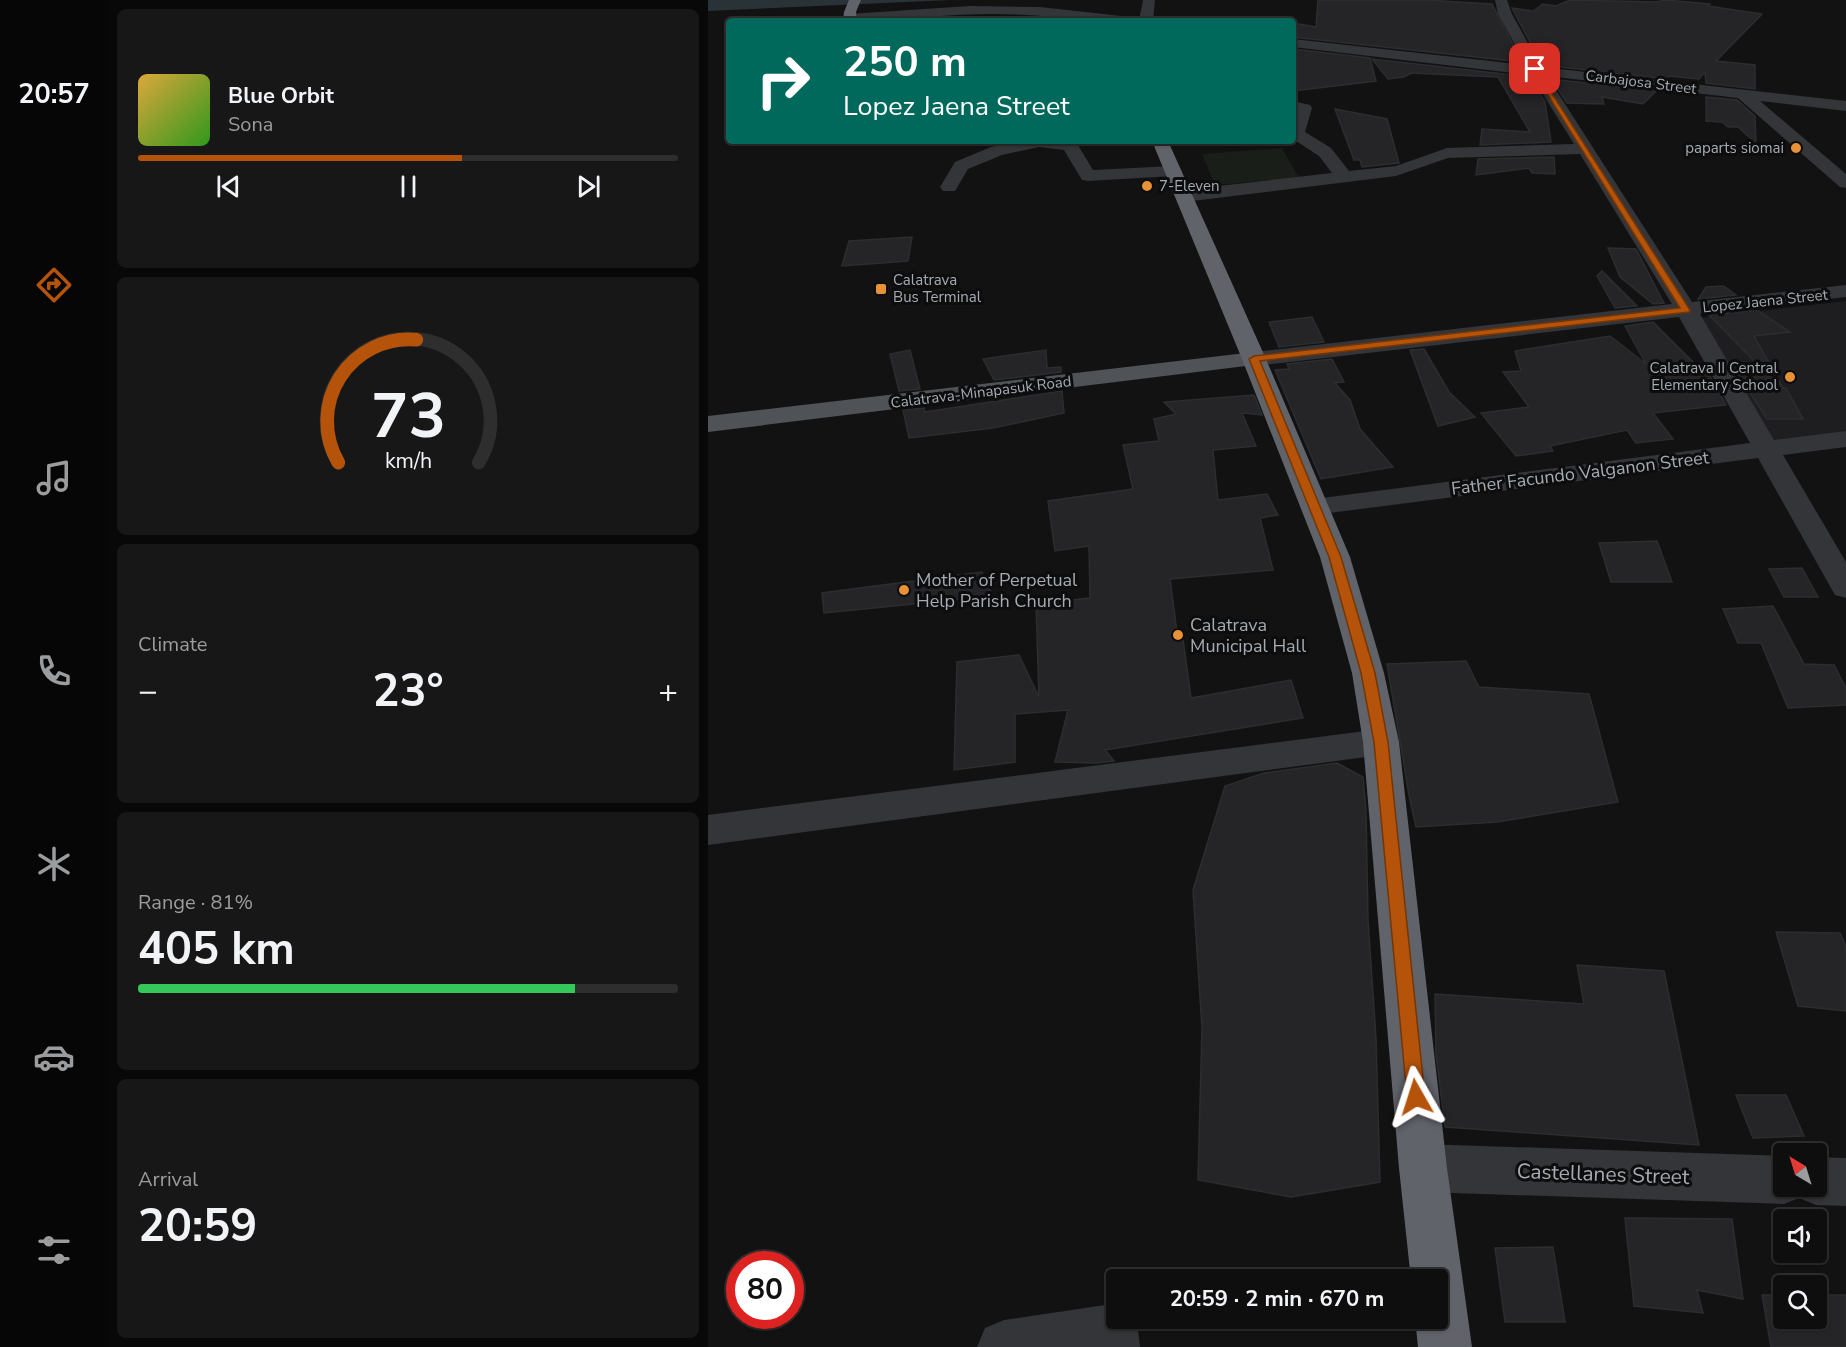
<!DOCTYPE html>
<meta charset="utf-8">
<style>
body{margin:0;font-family:"Nunito Sans",sans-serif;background:#171717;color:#f1f3f6;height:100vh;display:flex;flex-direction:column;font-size:22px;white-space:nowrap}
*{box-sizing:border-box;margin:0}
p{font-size:20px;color:#9b9c9e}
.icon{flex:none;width:33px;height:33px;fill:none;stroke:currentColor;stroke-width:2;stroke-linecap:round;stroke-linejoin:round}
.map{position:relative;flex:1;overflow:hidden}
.sheet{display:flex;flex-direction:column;gap:9px;padding:9px;background:#080808;width:600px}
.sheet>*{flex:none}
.top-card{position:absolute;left:18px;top:18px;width:570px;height:126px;border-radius:6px;box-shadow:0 2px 4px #0004,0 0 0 2px #2e2e2e;background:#00695c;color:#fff;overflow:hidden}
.needle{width:39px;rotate:322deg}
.tools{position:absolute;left:1065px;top:1143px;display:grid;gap:12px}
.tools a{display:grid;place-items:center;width:54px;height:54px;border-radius:6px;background:#0e0e0e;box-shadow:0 2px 4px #0004,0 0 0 2px #2e2e2e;font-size:30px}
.speed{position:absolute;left:18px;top:1251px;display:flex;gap:12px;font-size:30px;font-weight:700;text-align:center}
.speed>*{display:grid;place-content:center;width:78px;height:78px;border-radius:50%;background:#0e0e0e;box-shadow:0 2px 4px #0004,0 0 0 2px #2e2e2e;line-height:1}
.speed .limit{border:9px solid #d22;background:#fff;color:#111}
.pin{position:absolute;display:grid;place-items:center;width:51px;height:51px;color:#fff;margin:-26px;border-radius:12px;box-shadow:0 3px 9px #0006}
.me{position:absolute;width:66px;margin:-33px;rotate:354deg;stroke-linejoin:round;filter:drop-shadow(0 0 4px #0008)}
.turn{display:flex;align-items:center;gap:21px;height:126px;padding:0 18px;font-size:27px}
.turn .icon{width:78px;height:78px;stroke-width:2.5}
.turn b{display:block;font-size:42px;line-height:51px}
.big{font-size:45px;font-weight:700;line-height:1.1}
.sheet .card{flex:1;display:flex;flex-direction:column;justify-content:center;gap:9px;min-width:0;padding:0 21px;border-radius:9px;background:#171717}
.sheet .dial{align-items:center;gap:0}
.dial svg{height:156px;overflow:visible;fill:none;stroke:#2e2e2e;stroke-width:7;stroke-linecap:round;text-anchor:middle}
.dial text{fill:#f1f3f6;stroke:none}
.song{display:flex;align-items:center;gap:18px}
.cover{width:72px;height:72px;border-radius:9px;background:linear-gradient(135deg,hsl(40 70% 55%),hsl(110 70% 35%))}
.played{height:6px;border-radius:3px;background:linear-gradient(90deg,#b45309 60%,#2e2e2e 60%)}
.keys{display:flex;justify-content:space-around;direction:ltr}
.heat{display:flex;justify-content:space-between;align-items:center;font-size:33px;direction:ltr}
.charge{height:9px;border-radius:4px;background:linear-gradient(90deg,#34c759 81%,#2e2e2e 0)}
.trip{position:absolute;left:398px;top:1269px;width:342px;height:60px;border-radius:6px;background:#0e0e0e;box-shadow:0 2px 4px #0004,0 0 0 2px #2e2e2e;font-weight:700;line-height:60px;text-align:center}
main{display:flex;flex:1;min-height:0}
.tab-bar{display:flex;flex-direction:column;width:108px;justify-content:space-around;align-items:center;background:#060606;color:#9b9c9e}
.tab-bar .icon{width:42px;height:42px}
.tab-bar .current{color:#b45309}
.tab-bar b{font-size:27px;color:#f1f3f6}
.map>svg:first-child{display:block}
</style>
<main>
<nav class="tab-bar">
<b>20:57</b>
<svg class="icon current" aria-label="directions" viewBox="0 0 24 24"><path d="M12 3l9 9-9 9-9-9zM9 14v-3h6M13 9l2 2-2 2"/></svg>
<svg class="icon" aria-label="music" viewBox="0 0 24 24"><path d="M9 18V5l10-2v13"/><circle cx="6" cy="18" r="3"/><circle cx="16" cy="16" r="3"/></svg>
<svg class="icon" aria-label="phone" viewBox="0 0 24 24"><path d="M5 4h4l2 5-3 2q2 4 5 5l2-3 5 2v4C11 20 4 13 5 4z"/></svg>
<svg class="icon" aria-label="climate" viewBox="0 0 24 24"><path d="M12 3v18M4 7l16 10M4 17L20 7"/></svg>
<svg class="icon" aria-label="car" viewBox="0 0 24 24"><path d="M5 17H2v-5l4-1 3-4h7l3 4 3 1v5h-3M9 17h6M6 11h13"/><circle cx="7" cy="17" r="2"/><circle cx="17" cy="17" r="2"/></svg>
<svg class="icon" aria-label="filters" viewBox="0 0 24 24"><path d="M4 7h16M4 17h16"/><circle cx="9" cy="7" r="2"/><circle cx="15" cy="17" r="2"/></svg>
</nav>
<section class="sheet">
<div class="card">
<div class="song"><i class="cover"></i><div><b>Blue Orbit</b><p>Sona</p></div></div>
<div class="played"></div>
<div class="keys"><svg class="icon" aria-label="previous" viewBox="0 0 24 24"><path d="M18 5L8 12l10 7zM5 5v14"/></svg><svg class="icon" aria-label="pause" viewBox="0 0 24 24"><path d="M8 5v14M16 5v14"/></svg><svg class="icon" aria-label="next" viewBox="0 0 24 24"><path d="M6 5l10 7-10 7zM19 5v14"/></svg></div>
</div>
<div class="card dial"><svg viewBox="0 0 100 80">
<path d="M14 69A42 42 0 1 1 86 69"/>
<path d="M14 69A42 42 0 0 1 54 6" stroke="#b45309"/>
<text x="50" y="56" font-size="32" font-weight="700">73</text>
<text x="50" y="72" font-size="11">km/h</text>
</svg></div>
<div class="card"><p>Climate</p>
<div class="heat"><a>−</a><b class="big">23°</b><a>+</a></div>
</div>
<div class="card"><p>Range · 81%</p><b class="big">405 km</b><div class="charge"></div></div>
<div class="card"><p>Arrival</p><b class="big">20:59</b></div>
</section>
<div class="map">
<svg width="1138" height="1347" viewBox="0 0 1138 1347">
<rect width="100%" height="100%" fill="#121213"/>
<!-- built -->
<path fill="#1e1e20" d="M 1138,301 L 1138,435 L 1067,444 L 991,318 Z"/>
<!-- green -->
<path fill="#191e19" d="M 574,148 L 591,178 L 507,185 L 494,154 Z"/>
<!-- water -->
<path fill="#293236" d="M 0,0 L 243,0 L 0,11 Z"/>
<!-- building -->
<g fill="#252527" stroke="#2c2d2f" stroke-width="1.5">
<path d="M 610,0 L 717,0 L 784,4 L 814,62 L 585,37 L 585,23 L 608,27 Z"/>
<path d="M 862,0 L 948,2 L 958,0 L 1002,4 L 1000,6 L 1054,14 L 1008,61 L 1047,65 L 1047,89 L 998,83 L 997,72 L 991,79 L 961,76 L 959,79 L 834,65 L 804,8 L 825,11 L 835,4 L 848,6 Z"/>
<path d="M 585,49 L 662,58 L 668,81 L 585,91 Z"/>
<path d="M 664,59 L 822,77 L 837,102 L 843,142 L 772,145 L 774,129 L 822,132 L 790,77 L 703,73 L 696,77 L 680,79 Z"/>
<path d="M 843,79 L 948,91 L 935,104 L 894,97 L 896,104 L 859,103 Z"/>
<path d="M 998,97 L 1029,100 L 1047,116 L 1048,143 L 1030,127 L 1020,127 L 1014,122 L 998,121 Z"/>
<path d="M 627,109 L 679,119 L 691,163 L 654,167 L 652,160 L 646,160 Z"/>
<path d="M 846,157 L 847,174 L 824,173 L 821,168 L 768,175 L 770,159 Z"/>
<path d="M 204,237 L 200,261 L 134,266 L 141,241 Z"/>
<path d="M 900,248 L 928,249 L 956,303 L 945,304 L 912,277 Z"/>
<path d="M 894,271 L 929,306 L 907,308 L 889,276 Z"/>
<path d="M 1016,286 L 1028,295 L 990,299 L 998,287 Z"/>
<path d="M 1049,310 L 1082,332 L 1046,336 L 1065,370 L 1062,372 L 1066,372 L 1075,388 L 1078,388 L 1095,419 L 1059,419 L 1028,371 L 1057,372 L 1001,315 Z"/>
<path d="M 604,317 L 616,342 L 571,347 L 561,322 Z"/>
<path d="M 945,322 L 994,371 L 999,371 L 1018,405 L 945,413 L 965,439 L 928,443 L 919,430 L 842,446 L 845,451 L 808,456 L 773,413 L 821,407 L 795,372 L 813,371 L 807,351 L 902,336 L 938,364 L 917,326 Z"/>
<path d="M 716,349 L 741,392 L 767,417 L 730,426 L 702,350 Z"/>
<path d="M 202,350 L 212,389 L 191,391 L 182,354 Z"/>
<path d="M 338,350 L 339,368 L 353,367 L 353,372 L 286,380 L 275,359 Z"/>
<path d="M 624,359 L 636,382 L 627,383 L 642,400 L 652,429 L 685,467 L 613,479 L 567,370 L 581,369 L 579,364 Z"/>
<path d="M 354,391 L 356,413 L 285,428 L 201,438 L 195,410 L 216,408 L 217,412 Z"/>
<path d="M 546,395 L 554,415 L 534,413 L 548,446 L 505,450 L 510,500 L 559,494 L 570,515 L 552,518 L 565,570 L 462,579 L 469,632 L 474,632 L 483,698 L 583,680 L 595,718 L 397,750 L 406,761 L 389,763 L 347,762 L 360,710 L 307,714 L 307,762 L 246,770 L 249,662 L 311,655 L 331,697 L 328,604 L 382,598 L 381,546 L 347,551 L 340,501 L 425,489 L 415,445 L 451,441 L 446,419 L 468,414 L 456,402 Z"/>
<path d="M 949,541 L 964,582 L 903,582 L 891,543 Z"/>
<path d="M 1094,568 L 1110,597 L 1076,597 L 1061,569 Z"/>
<path d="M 274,572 L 285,596 L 116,613 L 114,593 Z"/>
<path d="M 1065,606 L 1096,664 L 1126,665 L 1138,688 L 1138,705 L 1080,708 L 1053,643 L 1030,643 L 1015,609 Z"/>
<path d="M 758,661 L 771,687 L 881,694 L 910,802 L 789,822 L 708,827 L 701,795 L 679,664 Z"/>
<path d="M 629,763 L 655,777 L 658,811 L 660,920 L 668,1038 L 672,1182 L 583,1197 L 490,1180 L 494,1028 L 485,890 L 517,786 L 556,773 Z"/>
<path d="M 1068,932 L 1132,933 L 1138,947 L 1138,1011 L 1090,1006 Z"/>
<path d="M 869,965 L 956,971 L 991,1145 L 737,1127 L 728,1055 L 727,994 L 876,1004 Z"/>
<path d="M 1028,1095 L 1078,1095 L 1096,1136 L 1045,1138 Z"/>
<path d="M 917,1218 L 1024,1219 L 1035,1299 L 989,1290 L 995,1313 L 926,1306 Z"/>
<path d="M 845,1247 L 857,1322 L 797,1322 L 787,1248 Z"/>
<path d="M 1054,1295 L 1076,1295 L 1076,1318 L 1108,1318 L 1108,1295 L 1138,1295 L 1138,1347 L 1063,1347 Z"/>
</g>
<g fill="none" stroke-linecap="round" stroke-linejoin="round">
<!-- minor -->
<g fill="#333538" fill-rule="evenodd">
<path d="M 435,0 L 447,0 L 445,21 L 431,21 Z"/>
<path d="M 787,0 L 799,0 L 804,14 L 833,67 L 1138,101 L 1138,111 L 1052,101 L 1138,174 L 1138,188 L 1132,187 L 1030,98 L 839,76 L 984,302 L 1138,285 L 1138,297 L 992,314 L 1066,440 L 1138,431 L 1138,447 L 1075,455 L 1138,562 L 1138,598 L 1127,595 L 1123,588 L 1050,458 L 606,515 L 596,513 L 592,507 L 596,501 L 606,499 L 1042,443 L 971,317 L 546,366 L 538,364 L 534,359 L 538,354 L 546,352 L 964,304 L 872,154 L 740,158 L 688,176 L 476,202 L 469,200 L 467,196 L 469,192 L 476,190 L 624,173 L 611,156 L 585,139 L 587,111 L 585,111 L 585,101 L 602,105 L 604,108 L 597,132 L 623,148 L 641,171 L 688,166 L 739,148 L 866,144 L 823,75 L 585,47 L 585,39 L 818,65 L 790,14 Z"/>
<path d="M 262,6 L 332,7 L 422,17 L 429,21 C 381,21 333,14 285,14 C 236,14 187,21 137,21 L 134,18 L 141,14 Z"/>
<path d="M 312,141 L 368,142 L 385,170 L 465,166 L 471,167 L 474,171 L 471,175 L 465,176 L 380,181 L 374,180 L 356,150 L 331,147 L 294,155 L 260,169 L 247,191 L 235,191 L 232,187 L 247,162 L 283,147 Z"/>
<path d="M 673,729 L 685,733 L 691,742 L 685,751 L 673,755 L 0,845 L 0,815 Z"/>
<path d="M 715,1144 L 1076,1156 L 1076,1186 L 1108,1186 L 1108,1157 L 1138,1158 L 1138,1206 L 1108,1205 L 1091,1198 L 1076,1204 L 715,1192 L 698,1185 L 691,1168 L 698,1151 Z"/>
<path d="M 404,1304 L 408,1305 L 408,1318 L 426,1318 L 430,1330 L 432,1347 L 269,1347 L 277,1328 L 296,1320 Z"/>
</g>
<!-- major -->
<path fill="#4f5257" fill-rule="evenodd" d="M 546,352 L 554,354 L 558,359 L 554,364 L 0,432 L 0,416 Z"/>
<!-- highway -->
<g fill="#606369" fill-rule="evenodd">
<path d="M 141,0 L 153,0 L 148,12 L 149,21 L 135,21 L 136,12 Z"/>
<path d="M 444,141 L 460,141 L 558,359 L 642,557 L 676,673 L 691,742 L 739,1168 L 764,1347 L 710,1347 L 707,1318 L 729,1318 L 729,1280 L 703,1280 L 691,1168 L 655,742 L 644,673 L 612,557 L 534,359 Z"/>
</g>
</g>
<!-- route -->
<path fill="#b45309" stroke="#753606" stroke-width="1.5" d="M 827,67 L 982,310 L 981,312 L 552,361 L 633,557 L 667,673 L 680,742 L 717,1097 L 715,1103 L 708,1106 L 701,1103 L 699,1097 L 666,742 L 653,673 L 621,557 L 541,359 L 546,356 L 972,308 L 824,69 Z"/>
<!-- markers -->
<g fill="#e79237" stroke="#0d0d0e" stroke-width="2">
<circle cx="1088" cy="148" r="6"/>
<circle cx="439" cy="186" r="6"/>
<rect x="167" y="283" width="12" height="12" rx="3"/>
<circle cx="1082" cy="377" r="6"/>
<circle cx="196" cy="590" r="6"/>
<circle cx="470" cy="635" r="6"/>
</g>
<g text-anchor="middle" stroke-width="6" stroke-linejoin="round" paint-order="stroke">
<!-- far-street labels -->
<g font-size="15" fill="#a4abb3" stroke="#0d0d0e">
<text transform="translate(933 82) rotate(7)" y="5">Carbajosa Street</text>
<text transform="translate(1057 301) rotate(-6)" y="5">Lopez Jaena Street</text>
<text transform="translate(273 392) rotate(-7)" y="5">Calatrava-Minapasuk Road</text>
</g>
<!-- far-poi labels -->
<g font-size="15" fill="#a4abb3" stroke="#0d0d0e" text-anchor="end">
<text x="1076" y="153">paparts siomai</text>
<text x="451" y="191" text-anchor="start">7-Eleven</text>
<text x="185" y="285" text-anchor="start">Calatrava<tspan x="185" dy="17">Bus Terminal</tspan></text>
<text x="1070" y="373">Calatrava II Central<tspan x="1070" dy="17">Elementary School</tspan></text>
</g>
<!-- street labels -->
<g font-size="18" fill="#a4abb3" stroke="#0d0d0e">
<text transform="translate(872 473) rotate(-7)" y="6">Father Facundo Valganon Street</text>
</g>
<!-- poi labels -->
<g font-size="18" fill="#a4abb3" stroke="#0d0d0e" text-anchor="start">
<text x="208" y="586">Mother of Perpetual<tspan x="208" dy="21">Help Parish Church</tspan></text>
<text x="482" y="631">Calatrava<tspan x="482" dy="21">Municipal Hall</tspan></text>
</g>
<!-- near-street labels -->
<g font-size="21" fill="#a4abb3" stroke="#0d0d0e">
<text transform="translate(895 1174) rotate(2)" y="7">Castellanes Street</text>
</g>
</g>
</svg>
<div class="tools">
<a><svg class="needle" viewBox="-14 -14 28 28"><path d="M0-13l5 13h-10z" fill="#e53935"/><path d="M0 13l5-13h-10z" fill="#9b9c9e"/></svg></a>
<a><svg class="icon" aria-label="sound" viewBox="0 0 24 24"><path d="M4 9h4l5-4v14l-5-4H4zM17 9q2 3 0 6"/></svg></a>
<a><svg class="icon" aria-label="search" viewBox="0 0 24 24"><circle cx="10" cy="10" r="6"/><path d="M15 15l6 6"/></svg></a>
</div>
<div class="speed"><div class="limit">80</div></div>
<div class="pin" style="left:827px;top:69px;background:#d93025"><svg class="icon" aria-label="arrive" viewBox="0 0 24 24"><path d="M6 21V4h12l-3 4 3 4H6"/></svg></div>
<svg class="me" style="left:708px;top:1097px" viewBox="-20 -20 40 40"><path d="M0-17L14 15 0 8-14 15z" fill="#b45309" stroke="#fff" stroke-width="4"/></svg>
<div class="trip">20:59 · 2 min · 670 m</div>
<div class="top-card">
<div class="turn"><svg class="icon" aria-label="right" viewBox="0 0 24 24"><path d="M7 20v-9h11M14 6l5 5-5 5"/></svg><div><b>250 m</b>Lopez Jaena Street</div></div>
</div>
</div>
</main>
